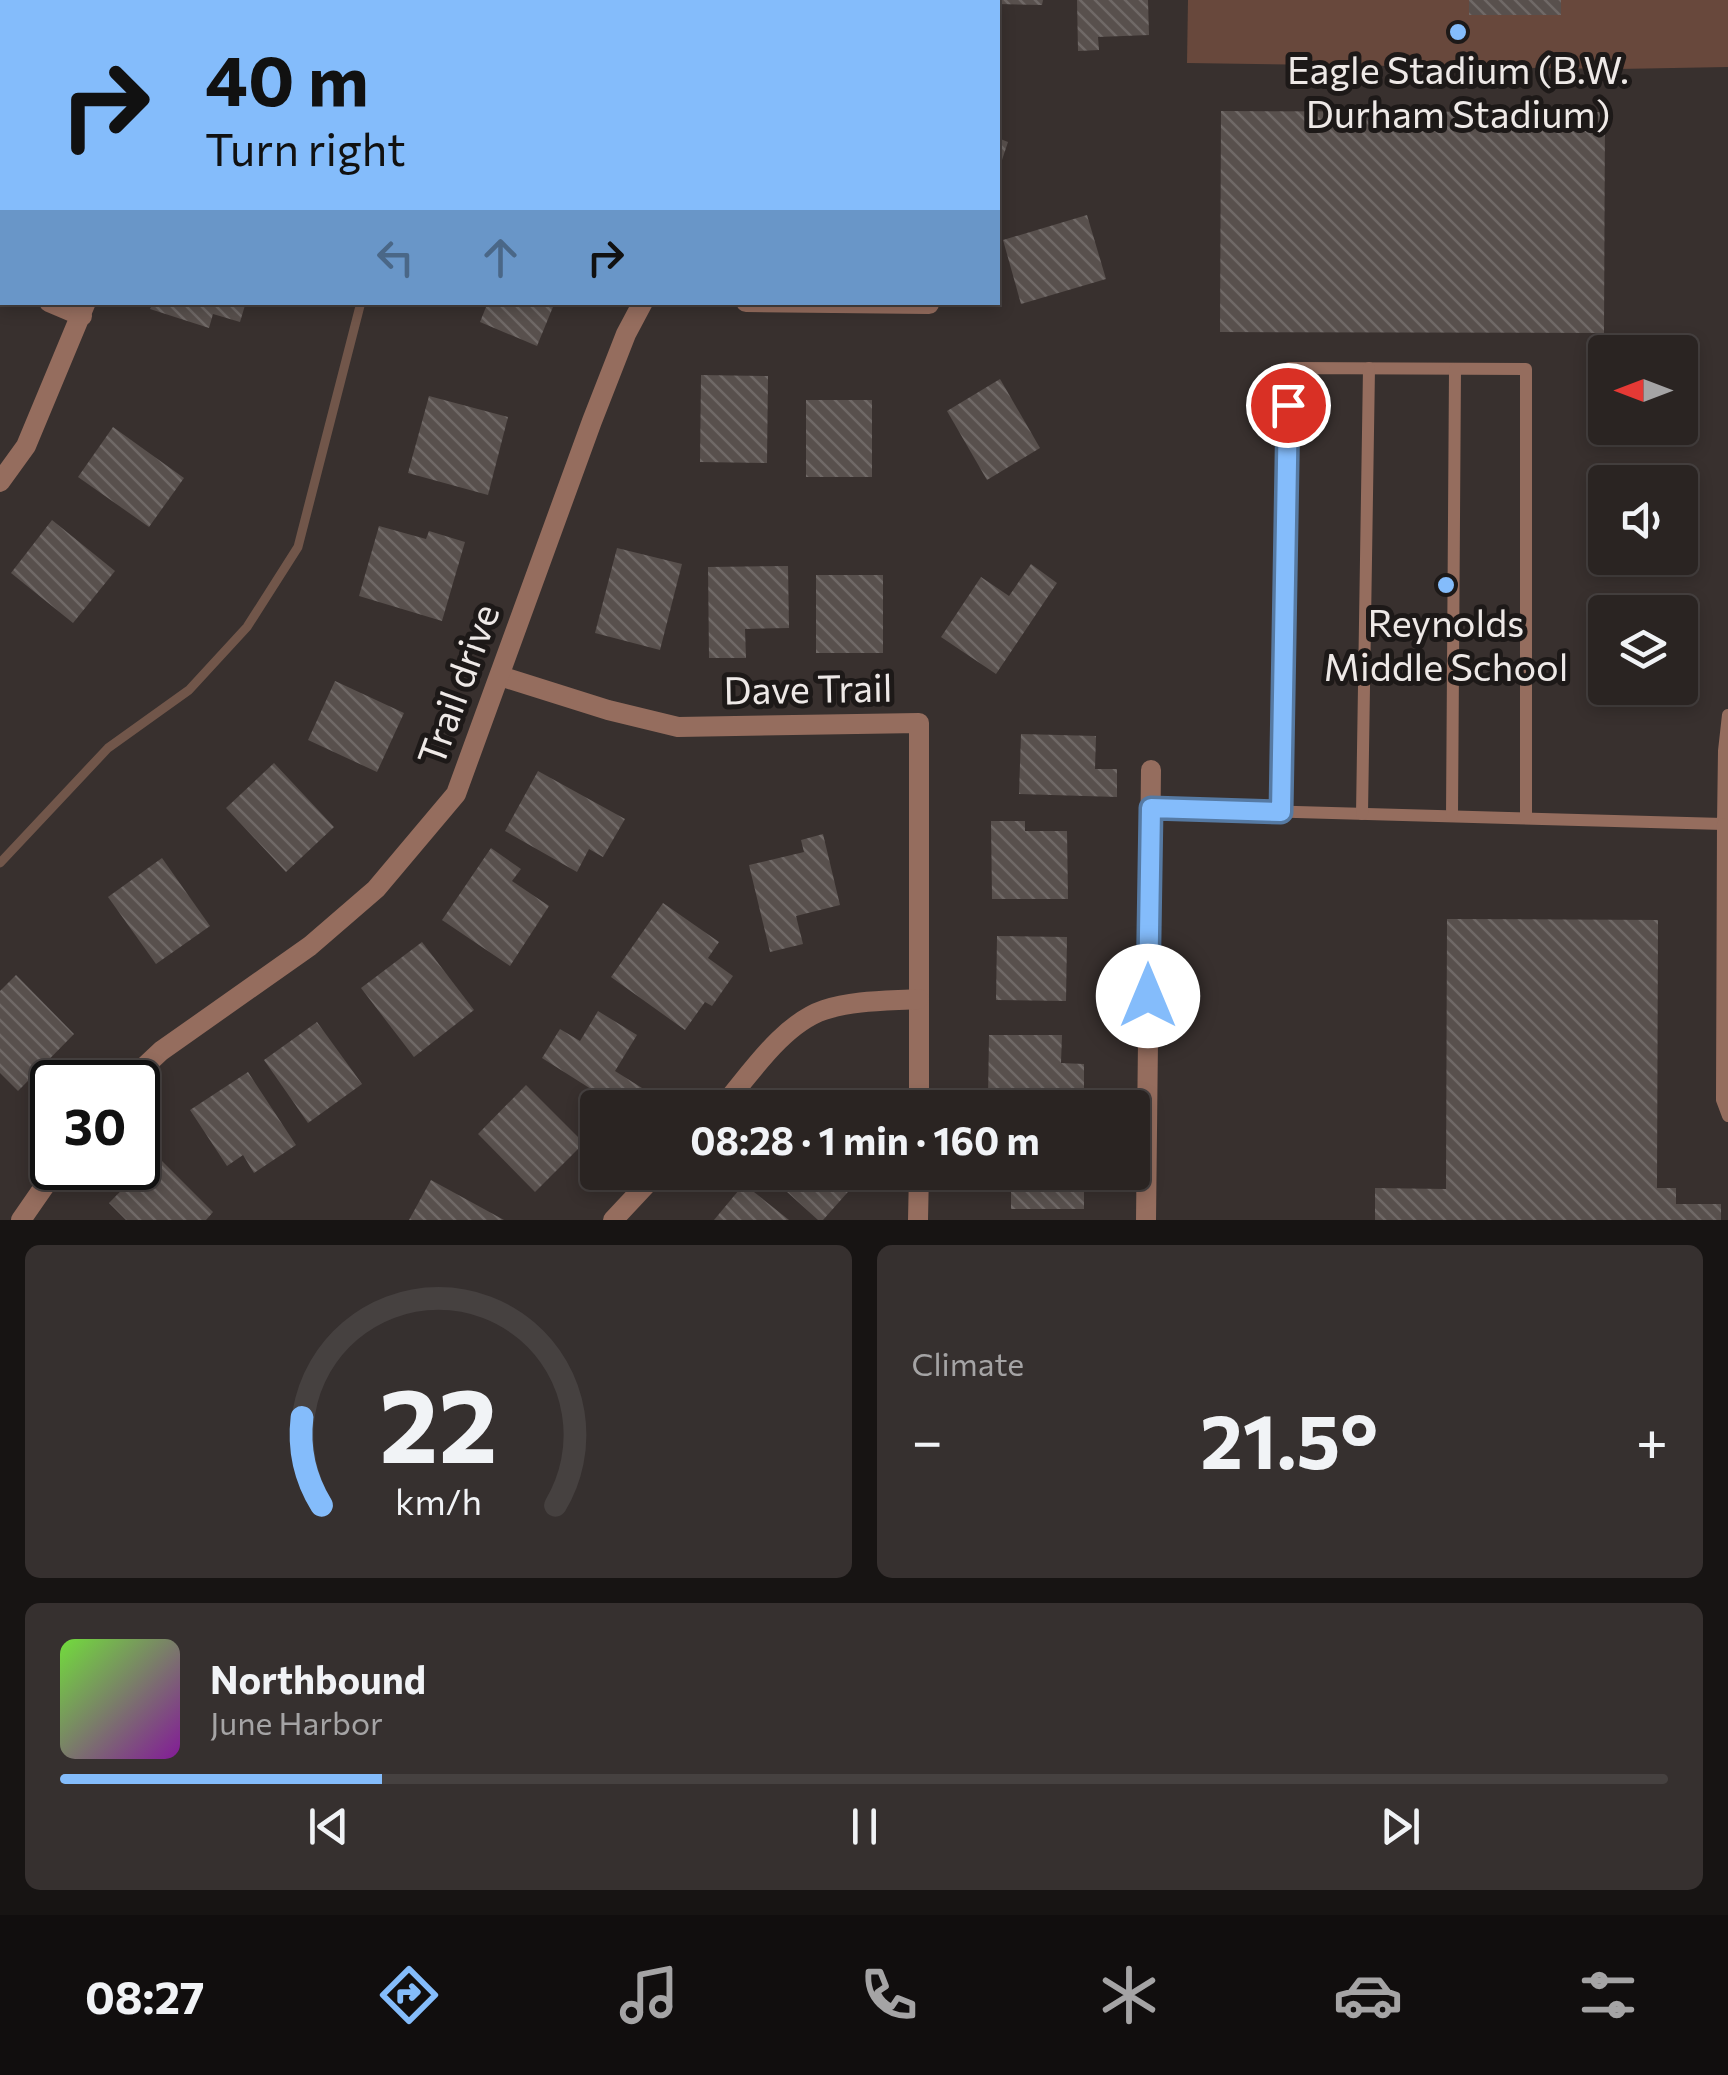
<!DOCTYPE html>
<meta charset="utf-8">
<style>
body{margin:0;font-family:Commissioner,sans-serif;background:#36302f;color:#f1f3f6;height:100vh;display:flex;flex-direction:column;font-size:38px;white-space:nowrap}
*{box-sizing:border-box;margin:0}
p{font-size:32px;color:#a5a4a5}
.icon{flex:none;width:55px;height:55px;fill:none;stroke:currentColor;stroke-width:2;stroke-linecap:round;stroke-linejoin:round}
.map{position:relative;height:1220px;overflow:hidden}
.details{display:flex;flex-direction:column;gap:25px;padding:25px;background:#171413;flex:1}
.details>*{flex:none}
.top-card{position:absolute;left:0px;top:0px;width:1000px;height:305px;box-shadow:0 5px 15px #0003,0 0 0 2px #464140;background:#84bcfb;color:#111;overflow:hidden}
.needle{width:65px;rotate:270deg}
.controls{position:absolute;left:1588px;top:335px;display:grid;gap:20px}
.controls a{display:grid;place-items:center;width:110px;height:110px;border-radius:10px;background:#2a2422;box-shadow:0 5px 15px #0003,0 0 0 2px #464140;font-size:50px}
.speed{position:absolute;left:30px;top:1060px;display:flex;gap:20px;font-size:50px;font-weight:700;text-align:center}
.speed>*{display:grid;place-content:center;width:130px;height:130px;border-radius:50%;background:#2a2422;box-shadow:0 5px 15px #0003,0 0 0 2px #464140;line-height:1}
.speed .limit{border:5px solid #111;border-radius:15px;background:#fff;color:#111}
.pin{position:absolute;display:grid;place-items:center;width:85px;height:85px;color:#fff;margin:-42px;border:5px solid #fff;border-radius:50%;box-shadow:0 2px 10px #0007}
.me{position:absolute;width:110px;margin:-55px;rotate:0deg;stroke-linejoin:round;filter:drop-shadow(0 0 8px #0008)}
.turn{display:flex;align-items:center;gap:35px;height:210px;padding:0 40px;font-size:45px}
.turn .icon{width:130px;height:130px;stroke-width:2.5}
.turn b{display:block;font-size:70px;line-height:85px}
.lanes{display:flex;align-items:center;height:95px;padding:0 40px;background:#0003;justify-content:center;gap:50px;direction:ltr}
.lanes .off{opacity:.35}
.big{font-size:75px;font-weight:700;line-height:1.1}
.details .tile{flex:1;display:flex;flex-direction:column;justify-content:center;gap:15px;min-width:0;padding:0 35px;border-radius:15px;background:#36302f}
.details .dial{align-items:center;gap:0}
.dial svg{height:260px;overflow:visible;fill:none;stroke:#464140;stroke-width:7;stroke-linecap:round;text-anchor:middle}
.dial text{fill:#f1f3f6;stroke:none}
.song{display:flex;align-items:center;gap:30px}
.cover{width:120px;height:120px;border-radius:15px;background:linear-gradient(135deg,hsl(100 70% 55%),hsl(290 70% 35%))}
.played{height:10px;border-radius:5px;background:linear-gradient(90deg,#84bcfb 20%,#464140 20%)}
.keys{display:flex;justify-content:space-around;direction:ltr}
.heat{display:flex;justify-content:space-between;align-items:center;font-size:55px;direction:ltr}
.details .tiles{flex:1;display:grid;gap:25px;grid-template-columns:1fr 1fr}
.tile:last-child{grid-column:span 2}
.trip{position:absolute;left:580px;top:1090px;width:570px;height:100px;border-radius:10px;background:#2a2422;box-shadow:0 5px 15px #0003,0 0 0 2px #464140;font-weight:700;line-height:100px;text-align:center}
.menu{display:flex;height:160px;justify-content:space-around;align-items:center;background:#110e0e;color:#a5a4a5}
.menu .icon{width:70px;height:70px}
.menu .on{color:#84bcfb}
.menu b{font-size:45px;color:#f1f3f6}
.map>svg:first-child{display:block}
</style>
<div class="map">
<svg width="1728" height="1220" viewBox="0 0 1728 1220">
<defs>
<pattern id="building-back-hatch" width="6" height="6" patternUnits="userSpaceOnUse" patternTransform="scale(2.5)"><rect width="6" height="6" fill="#58504d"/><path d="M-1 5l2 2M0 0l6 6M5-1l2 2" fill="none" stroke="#706967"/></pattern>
</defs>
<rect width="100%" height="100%" fill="#38302e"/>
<!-- garden -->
<path fill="#68483c" d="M 1188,0 L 1728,0 L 1728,67 L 1618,69 L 1187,63 Z"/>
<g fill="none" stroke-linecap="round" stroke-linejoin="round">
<!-- stream -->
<g stroke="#71564a" stroke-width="9">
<path d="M 479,2 L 479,0"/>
<path d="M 0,863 L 108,748 L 189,690 L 247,627 L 298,547 L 361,302"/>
</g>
</g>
<!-- building -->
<g fill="url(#building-back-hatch)">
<path d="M 998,0 L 1043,0 L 1042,5 L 998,4 Z"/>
<path d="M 1077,0 L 1148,0 L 1149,35 L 1098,37 L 1099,50 L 1078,51 Z"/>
<rect x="1469" y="0" width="92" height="15"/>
<path d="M 1221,111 L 1605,112 L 1604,333 L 1220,332 Z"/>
<path d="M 998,138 L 1008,142 L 998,172 Z"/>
<path d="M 1087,215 L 1106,279 L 1021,304 L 1003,240 Z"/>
<path d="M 153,302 L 246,302 L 240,322 L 213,314 L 209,328 L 150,309 Z"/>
<path d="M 488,302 L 555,302 L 537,346 L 480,322 Z"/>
<path d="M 701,375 L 768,376 L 767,463 L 700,462 Z"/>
<path d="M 1000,379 L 1040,448 L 987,480 L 947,411 Z"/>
<path d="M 429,396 L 508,417 L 488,495 L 408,473 Z"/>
<rect x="806" y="400" width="66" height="77"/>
<path d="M 113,427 L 184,478 L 149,527 L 78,477 Z"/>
<path d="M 52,520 L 115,571 L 73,623 L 11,573 Z"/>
<path d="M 379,526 L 426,539 L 429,531 L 465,542 L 442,621 L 359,596 Z"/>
<path d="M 617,548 L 682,564 L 660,650 L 595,633 Z"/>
<path d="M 1031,564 L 1057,583 L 996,674 L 941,637 L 981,577 L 1009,596 Z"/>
<path d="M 788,566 L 789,628 L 745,629 L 746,658 L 709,658 L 708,567 Z"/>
<rect x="816" y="575" width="67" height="78"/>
<path d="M 335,681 L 404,713 L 377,772 L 308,740 Z"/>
<path d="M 1021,734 L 1096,736 L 1095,769 L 1117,769 L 1117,797 L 1019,794 Z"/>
<path d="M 274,763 L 334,827 L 286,872 L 226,808 Z"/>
<path d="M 538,771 L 625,819 L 603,857 L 589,849 L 577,872 L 505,831 Z"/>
<path d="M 991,821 L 1025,821 L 1025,831 L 1067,831 L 1068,899 L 992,899 Z"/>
<path d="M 823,834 L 840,905 L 796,916 L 803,944 L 770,952 L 749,865 L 804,852 L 801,840 Z"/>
<path d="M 491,848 L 521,869 L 512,881 L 549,906 L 510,966 L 442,920 Z"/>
<path d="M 162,858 L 210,926 L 156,964 L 108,897 Z"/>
<path d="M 663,903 L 719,942 L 708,958 L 733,976 L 712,1006 L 705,1002 L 685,1030 L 611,977 Z"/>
<path d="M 1447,919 L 1658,920 L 1657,1188 L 1676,1188 L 1676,1204 L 1721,1204 L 1721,1220 L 1375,1220 L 1375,1188 L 1446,1189 Z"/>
<path d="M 997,936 L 1067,937 L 1066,1001 L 996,1000 Z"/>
<path d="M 422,942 L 474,1010 L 414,1057 L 361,988 Z"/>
<path d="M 16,975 L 74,1034 L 18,1091 L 0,1073 L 0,991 Z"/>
<path d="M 598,1011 L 637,1035 L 615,1071 L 642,1088 L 630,1108 L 621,1108 L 542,1058 L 560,1029 L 580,1041 Z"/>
<path d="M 317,1022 L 362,1084 L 308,1123 L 264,1060 Z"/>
<path d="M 989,1035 L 1062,1035 L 1061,1063 L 1084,1064 L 1084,1099 L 988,1098 Z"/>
<path d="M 248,1072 L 296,1145 L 254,1173 L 243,1155 L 227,1166 L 190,1110 Z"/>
<path d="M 526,1085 L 584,1143 L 535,1192 L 478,1134 Z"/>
<path d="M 156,1155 L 213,1212 L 206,1220 L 126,1220 L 109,1203 Z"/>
<path d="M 765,1172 L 860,1172 L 863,1175 L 823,1220 L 818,1220 Z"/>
<rect x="1011" y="1172" width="73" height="37"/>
<path d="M 431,1180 L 504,1220 L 409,1220 Z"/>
<path d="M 744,1184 L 789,1220 L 714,1220 Z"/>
</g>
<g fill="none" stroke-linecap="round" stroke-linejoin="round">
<!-- service -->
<g stroke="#956d5e" stroke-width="12">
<path d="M 1151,808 L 1723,824 L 1724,751 L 1728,715"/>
<path d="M 1281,812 L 1289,368 L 1526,369 L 1526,818"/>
<path d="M 1362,814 L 1369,368"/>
<path d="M 1452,816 L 1455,369"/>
<path d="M 1723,824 L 1722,1100 L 1728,1116"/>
</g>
<!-- minor -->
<g stroke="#956d5e" stroke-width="20">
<path d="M 195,0 L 195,2"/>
<path d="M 768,2 L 769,0"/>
<path d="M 0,291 L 2,291"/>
<path d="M 49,302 L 82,316"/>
<path d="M 746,302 L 929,304"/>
<path d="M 0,482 L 26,446 L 86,302"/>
<path d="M 500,676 L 608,710 L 678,727 L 919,723 L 919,1108"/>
<path d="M 128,1082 L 161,1051 L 310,946 L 376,889 L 456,794 L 592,421 L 626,334 L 643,302"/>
<path d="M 721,1108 C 749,1076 782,1024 824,1010 C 854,1000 888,1001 919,999"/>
<path d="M 21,1220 L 57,1168"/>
<path d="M 613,1220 L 658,1172"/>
<path d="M 918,1220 L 919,1172"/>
<path d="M 1146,1220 L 1151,770"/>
</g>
</g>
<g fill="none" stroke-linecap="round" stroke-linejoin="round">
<defs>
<path id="route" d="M 1148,996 L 1151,808 L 1281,812 L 1288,405"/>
</defs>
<!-- route casing -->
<use href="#route" stroke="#567aa3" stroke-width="25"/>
<!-- route -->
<use href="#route" stroke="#84bcfb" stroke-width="18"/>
</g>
<!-- markers -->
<g fill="#84bcfb" stroke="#1d1918" stroke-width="4">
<circle cx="1458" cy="32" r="10"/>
<circle cx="1446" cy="585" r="10"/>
</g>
<g text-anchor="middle" stroke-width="10" stroke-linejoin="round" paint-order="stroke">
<!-- poi labels -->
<g font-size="38" fill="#eee9e7" stroke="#1d1918">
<text x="1458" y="84">Eagle Stadium (B.W.<tspan x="1458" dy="44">Durham Stadium)</tspan></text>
<text x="1446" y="637">Reynolds<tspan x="1446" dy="44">Middle School</tspan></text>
</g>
<!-- street labels -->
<g font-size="38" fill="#eee9e7" stroke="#1d1918">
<text transform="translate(459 685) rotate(-70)" y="13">Trail drive</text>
<text transform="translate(808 690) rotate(-1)" y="13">Dave Trail</text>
</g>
</g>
</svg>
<div class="controls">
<a><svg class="needle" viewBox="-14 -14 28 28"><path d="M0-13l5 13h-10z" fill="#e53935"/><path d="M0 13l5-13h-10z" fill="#a5a4a5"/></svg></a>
<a><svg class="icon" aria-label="sound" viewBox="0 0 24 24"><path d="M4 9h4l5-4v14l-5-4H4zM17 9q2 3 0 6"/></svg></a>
<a><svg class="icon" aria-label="layers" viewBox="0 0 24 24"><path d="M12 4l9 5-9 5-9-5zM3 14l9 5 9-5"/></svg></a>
</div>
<div class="speed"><div class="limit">30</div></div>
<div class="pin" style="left:1288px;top:405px;background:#d93025"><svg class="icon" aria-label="arrive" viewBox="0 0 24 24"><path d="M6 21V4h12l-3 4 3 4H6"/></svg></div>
<svg class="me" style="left:1148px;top:996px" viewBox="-20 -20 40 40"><circle r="19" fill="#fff"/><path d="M0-13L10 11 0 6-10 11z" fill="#84bcfb"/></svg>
<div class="trip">08:28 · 1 min · 160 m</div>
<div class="top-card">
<div class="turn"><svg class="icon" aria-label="right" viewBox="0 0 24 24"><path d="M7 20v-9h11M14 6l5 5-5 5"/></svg><div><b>40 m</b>Turn right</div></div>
<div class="lanes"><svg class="icon off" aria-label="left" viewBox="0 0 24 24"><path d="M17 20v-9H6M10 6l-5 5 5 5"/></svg><svg class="icon off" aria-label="ahead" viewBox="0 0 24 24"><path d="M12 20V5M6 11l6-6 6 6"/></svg><svg class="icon" aria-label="right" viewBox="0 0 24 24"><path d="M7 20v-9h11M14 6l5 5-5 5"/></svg></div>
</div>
</div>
<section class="details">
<div class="tiles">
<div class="tile dial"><svg viewBox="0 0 100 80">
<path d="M14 69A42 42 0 1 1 86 69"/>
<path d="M14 69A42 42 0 0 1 8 42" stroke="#84bcfb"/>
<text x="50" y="56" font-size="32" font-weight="700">22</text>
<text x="50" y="72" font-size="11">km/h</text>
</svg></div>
<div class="tile"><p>Climate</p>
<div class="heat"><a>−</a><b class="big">21.5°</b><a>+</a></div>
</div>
<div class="tile">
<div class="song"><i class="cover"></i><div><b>Northbound</b><p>June Harbor</p></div></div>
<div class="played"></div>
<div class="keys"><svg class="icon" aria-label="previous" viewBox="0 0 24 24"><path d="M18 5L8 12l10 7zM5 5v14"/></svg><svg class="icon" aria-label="pause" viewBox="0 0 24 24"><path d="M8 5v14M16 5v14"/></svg><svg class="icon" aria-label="next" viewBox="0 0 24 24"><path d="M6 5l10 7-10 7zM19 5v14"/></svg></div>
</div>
</div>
</section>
<nav class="menu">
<b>08:27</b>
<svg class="icon on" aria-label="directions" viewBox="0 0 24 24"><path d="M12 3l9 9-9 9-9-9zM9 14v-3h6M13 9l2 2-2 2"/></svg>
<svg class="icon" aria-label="music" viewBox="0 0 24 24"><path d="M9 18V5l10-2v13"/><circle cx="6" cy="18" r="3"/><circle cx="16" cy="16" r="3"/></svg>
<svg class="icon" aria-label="phone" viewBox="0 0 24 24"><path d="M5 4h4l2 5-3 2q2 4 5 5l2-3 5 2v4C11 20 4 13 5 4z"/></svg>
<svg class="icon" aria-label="climate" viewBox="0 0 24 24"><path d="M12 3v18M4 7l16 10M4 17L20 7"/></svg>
<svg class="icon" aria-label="car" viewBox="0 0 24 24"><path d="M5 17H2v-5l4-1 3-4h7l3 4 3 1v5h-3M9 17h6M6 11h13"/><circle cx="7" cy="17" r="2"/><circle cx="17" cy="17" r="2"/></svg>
<svg class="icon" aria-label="filters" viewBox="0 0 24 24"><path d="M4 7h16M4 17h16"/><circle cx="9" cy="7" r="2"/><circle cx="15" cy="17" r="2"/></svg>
</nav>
